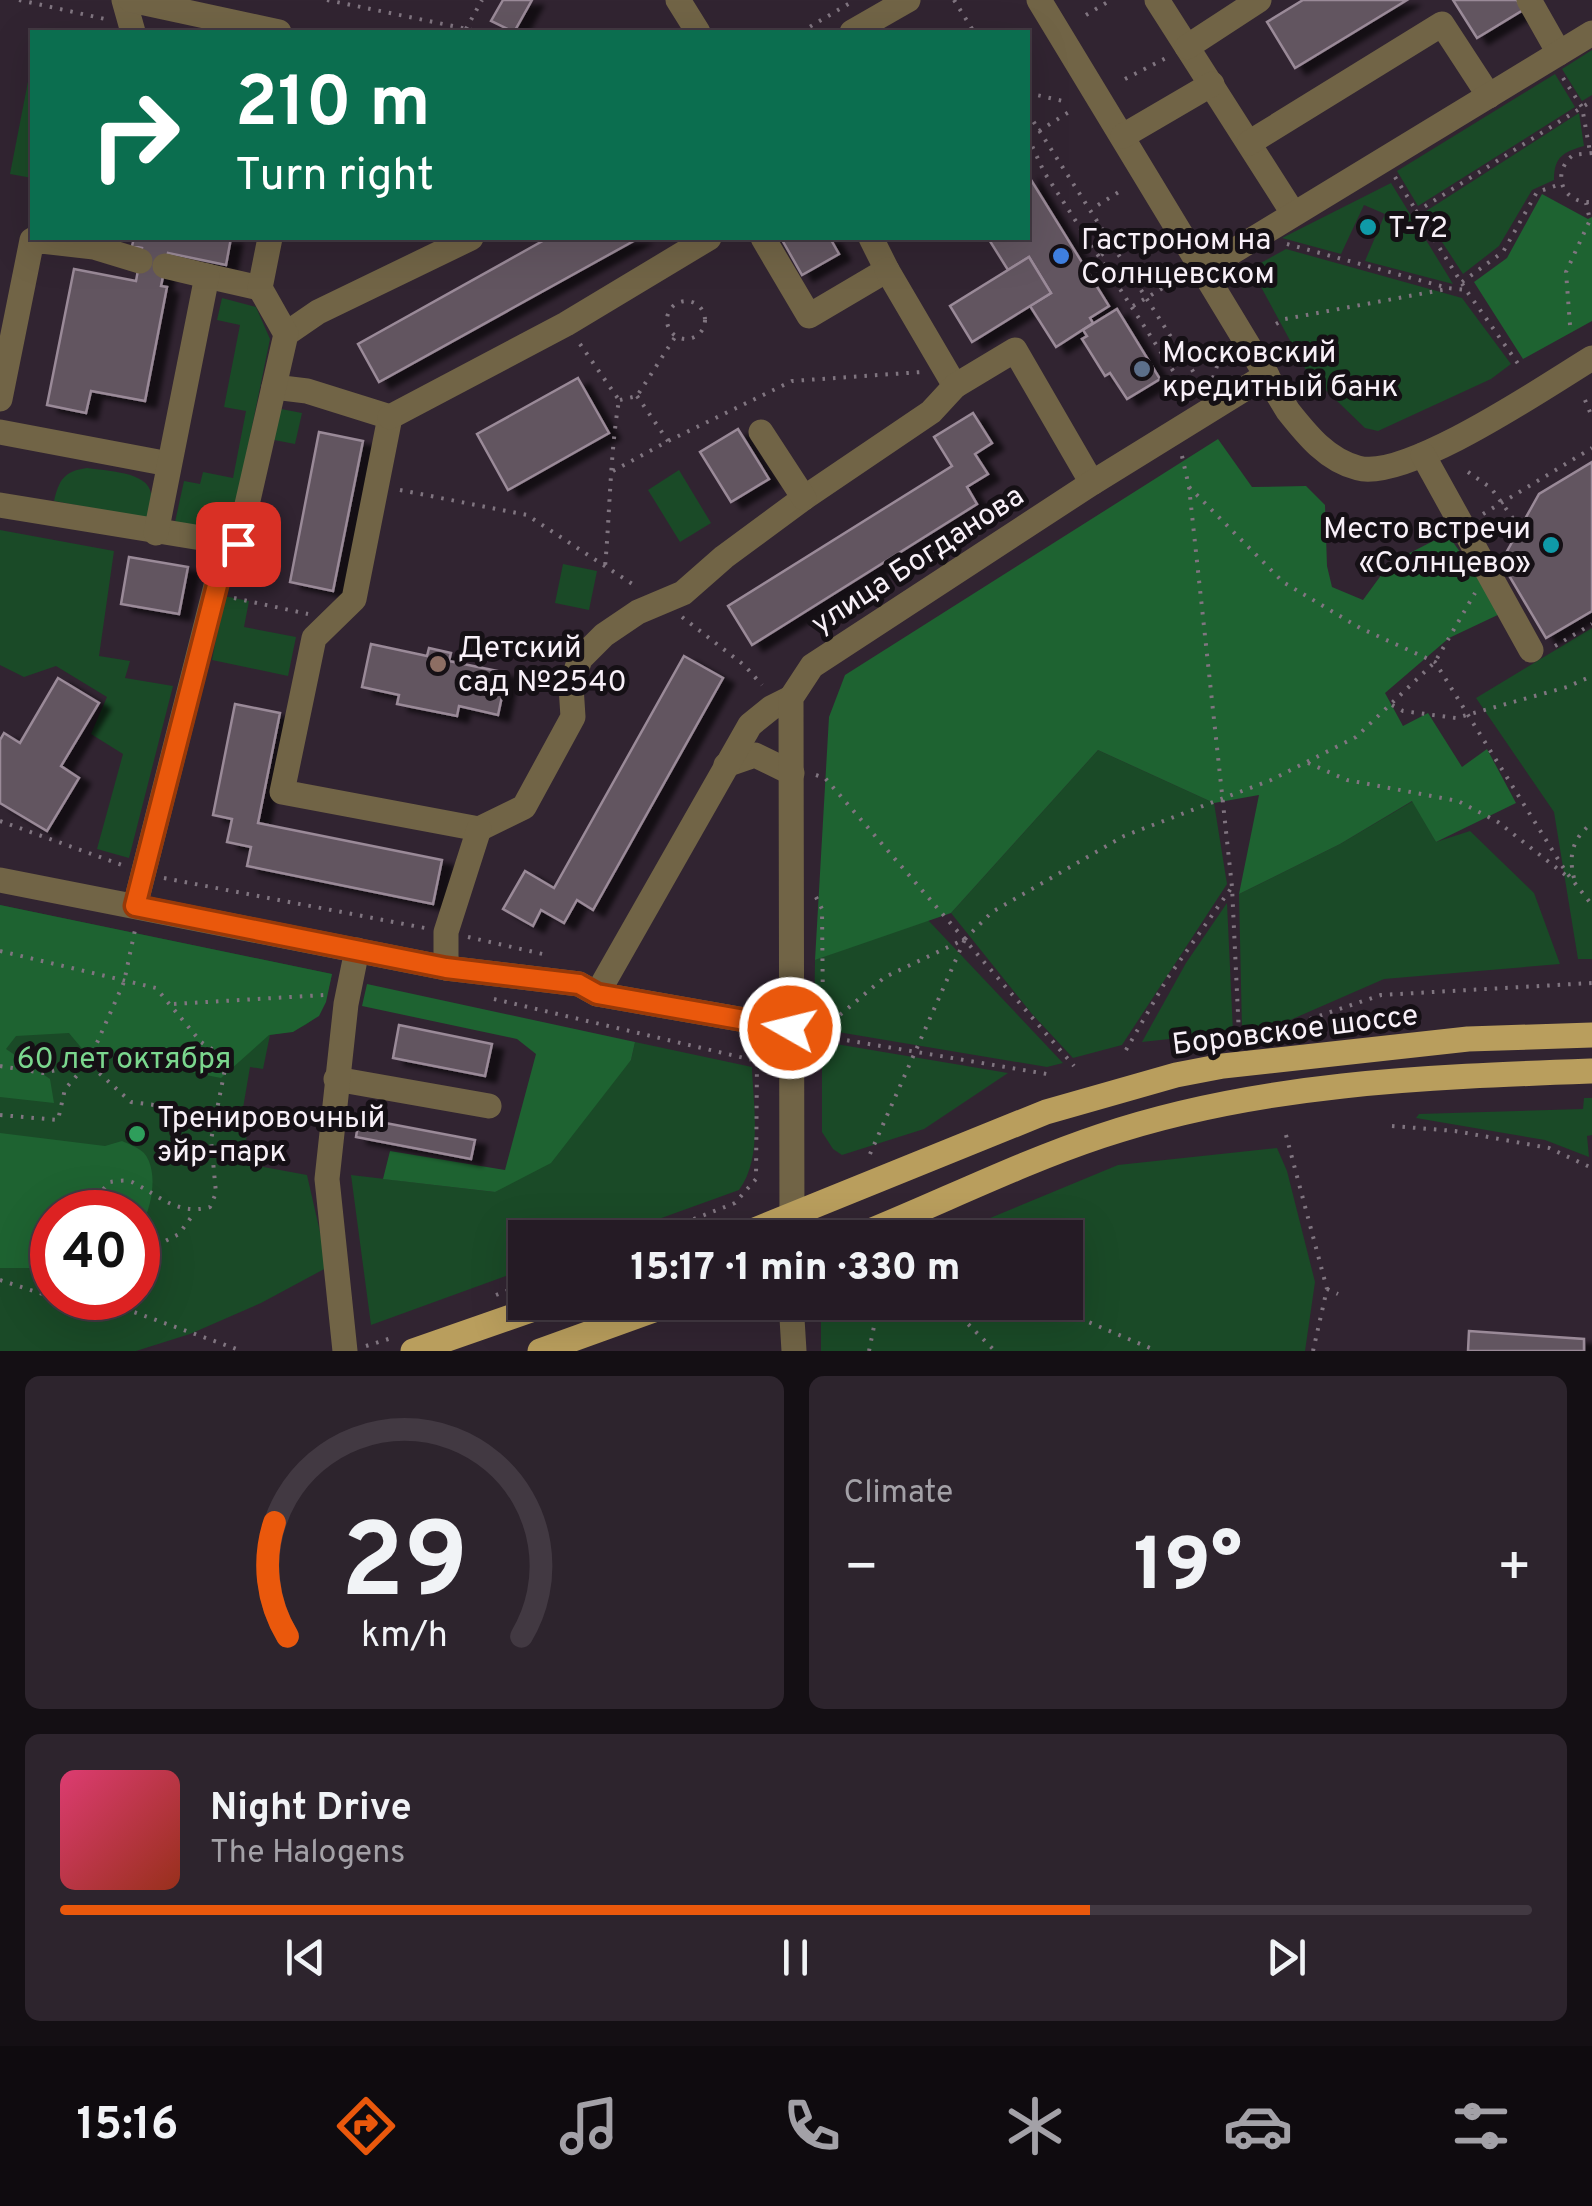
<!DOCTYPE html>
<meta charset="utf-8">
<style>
body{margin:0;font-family:Overpass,sans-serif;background:#2d242d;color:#f1f3f6;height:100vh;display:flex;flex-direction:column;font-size:38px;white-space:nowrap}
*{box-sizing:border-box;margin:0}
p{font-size:32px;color:#a3a1a7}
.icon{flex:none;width:55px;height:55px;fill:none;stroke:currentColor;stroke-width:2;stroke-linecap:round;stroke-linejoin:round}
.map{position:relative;height:1351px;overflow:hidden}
.details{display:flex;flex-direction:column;gap:25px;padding:25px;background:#140f14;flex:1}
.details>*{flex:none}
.hud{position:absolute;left:30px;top:30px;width:1000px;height:210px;border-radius:0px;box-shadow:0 10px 40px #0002,0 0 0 2px #423942;background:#0b6e4f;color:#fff;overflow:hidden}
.speed{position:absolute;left:30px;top:1190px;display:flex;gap:20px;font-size:50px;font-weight:700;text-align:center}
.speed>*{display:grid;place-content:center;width:130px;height:130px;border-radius:50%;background:#251b25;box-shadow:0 10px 40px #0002,0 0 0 2px #423942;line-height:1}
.speed .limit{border:15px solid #d22;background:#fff;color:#111}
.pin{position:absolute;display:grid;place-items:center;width:85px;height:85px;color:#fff;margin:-42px;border-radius:20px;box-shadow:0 5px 15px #0006}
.me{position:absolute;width:110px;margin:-55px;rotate:278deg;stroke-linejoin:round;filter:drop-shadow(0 0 8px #0008)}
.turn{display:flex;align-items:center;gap:35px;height:210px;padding:0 40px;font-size:45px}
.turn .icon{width:130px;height:130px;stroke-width:2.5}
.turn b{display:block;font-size:70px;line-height:85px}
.big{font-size:75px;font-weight:800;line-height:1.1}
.details .widget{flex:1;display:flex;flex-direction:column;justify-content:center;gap:15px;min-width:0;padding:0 35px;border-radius:15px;background:#2d242d}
.details .dial{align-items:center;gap:0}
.dial svg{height:260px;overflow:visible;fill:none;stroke:#423942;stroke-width:7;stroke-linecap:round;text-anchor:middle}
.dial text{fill:#f1f3f6;stroke:none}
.song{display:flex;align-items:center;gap:30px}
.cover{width:120px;height:120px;border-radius:15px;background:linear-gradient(135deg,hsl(340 70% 55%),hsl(10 70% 35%))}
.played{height:10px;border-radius:5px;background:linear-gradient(90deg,#ea580c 70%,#423942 70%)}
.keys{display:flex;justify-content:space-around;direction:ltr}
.heat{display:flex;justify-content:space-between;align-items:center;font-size:55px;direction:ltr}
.details .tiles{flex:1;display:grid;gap:25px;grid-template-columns:1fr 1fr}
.widget:last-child{grid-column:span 2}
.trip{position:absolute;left:508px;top:1220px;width:575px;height:100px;border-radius:0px;background:#251b25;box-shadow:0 10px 40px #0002,0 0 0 2px #423942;font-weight:800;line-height:100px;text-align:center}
.menu{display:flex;height:160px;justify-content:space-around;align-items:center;background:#0f0b0f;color:#a3a1a7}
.menu .icon{width:70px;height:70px}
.menu .on{color:#ea580c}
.menu b{font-size:45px;color:#f1f3f6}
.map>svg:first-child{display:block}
</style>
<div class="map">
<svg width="1592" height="1351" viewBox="0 0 1592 1351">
<defs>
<filter id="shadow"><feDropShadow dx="11" dy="6" stdDeviation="2.5" flood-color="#0009"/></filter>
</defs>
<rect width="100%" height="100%" fill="#312431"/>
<!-- green -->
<g fill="#1a4a27" fill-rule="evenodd">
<path d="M 1592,50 L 1592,95 L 1582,101 L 1562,69 Z"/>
<path d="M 32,61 L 32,178 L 10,174 Z"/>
<path d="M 1555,74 L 1575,107 L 1418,206 L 1397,171 Z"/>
<path d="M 1579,113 L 1584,146 C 1563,152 1554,157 1554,180 L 1532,190 L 1499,246 L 1463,274 L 1423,213 Z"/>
<path d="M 1391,183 L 1453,284 L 1365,261 L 1385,214 L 1364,205 L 1341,254 L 1282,238 Z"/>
<path d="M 1286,249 L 1462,298 L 1511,364 L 1491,379 L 1378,431 L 1365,428 L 1307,372 L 1254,274 L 1257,265 Z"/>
<path d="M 222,298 L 256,307 L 270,339 L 230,534 L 175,522 L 184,481 L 200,484 L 203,472 L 233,478 L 246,411 L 224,407 L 240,325 L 217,320 Z"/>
<path d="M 276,408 L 302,413 L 295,444 L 269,439 Z"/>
<path d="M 87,468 C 104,471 149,471 151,494 C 152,501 148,511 147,518 L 54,501 C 59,480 64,471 87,468 Z"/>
<path d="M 679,470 L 711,523 L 680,542 L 648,490 Z"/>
<path d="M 0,530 L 114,551 L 99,656 L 130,661 L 125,678 L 173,686 L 129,858 L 97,849 L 123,754 L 91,734 L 107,697 L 56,666 L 24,677 L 0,665 Z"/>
<path d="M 563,564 L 597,571 L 589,610 L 555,603 Z"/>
<path d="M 224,596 L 249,601 L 244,627 L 296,637 L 288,676 L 212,660 Z"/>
<path d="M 1592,628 L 1592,959 L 1578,959 L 1554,812 L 1476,698 Z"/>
<path d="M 1098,750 L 1214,803 L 1227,884 L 1122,1045 L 1073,1058 L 1032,1014 L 951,913 Z"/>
<path d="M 1413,801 L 1436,842 L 1470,831 L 1534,893 L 1560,964 L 1384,979 L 1281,1024 L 1242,1030 L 1239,894 L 1340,844 Z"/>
<path d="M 1227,903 L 1233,1032 L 1142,1042 L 1186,963 Z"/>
<path d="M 0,905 L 332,974 C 323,1016 314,1029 270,1035 L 263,1069 L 250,1067 L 241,1120 L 249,1123 L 242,1163 L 307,1175 L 328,1267 L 261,1303 L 190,1334 L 136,1351 L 0,1351 ZM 52,1212 L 138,1212 L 138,1298 L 52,1298 Z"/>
<path d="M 927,919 L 1063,1063 L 1047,1067 L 814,1028 L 815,960 Z"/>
<path d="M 635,1042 L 752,1067 C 753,1105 763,1158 739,1190 L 609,1237 L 525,1238 L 525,1269 L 371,1325 L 351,1175 L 495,1192 L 631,1060 Z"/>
<path d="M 830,1043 L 1008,1073 L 924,1129 L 842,1155 L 833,1149 L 822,1132 L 822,1046 Z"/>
<path d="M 1584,1098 L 1592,1098 L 1592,1135 L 1587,1136 L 1589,1157 L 1545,1140 L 1416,1118 L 1419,1114 L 1583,1109 Z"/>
<path d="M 1277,1148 L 1287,1171 L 1315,1282 L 1305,1351 L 821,1351 L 821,1303 L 1065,1302 L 1065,1238 L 944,1237 L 1118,1165 Z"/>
</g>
<!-- forest -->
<g fill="#1e6331">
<path d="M 1542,194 L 1588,219 L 1592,217 L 1592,321 L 1523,359 L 1474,282 L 1507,258 Z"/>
<path d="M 1218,439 L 1252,487 L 1306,486 L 1325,505 L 1327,566 L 1332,587 L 1363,600 L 1390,563 L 1447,534 L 1504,612 L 1449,638 L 1385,693 L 1403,726 L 1428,713 L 1462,767 L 1487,749 L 1516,803 L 1436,842 L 1412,801 L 1340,844 L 1239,894 L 1259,795 L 1214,803 L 1098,750 L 951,913 L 815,960 L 829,717 L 845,675 Z"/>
<path d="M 0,905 L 332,974 L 326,1002 L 319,1016 L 293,1032 L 269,1035 L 221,1078 L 84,1051 L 69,1033 L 16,1036 L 6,1049 L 50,1079 L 54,1103 L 0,1097 Z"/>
<path d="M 367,984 L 635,1042 L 631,1060 L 551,1163 L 495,1192 L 383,1179 L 390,1151 L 505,1170 L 536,1054 L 517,1039 L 362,1006 Z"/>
<path d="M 0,1133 L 105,1146 L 122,1141 C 129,1144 139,1148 144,1153 C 160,1172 151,1213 138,1231 L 138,1212 L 52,1212 L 52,1268 L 0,1268 Z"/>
</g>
<!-- building -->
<g fill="#625461" stroke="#9a8a98" stroke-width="2.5" filter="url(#shadow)">
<path d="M 503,0 L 532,0 L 514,32 L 491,21 Z"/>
<path d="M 1303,0 L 1407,0 L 1295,68 L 1267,22 Z"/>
<path d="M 1453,0 L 1517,0 L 1523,10 L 1477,38 Z"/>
<path d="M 1028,175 L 1109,306 L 1090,318 L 1093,323 L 1056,347 L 1030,306 L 1051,293 L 1029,257 L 1008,270 L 988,238 L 1028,238 Z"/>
<path d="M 134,238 L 231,238 L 226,265 L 168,253 L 161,286 L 167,287 L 145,401 L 91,391 L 86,413 L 47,405 L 74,269 L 136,281 L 142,248 L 132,246 Z"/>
<path d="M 548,238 L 639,238 L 379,382 L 358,344 Z"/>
<path d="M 781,238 L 830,238 L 839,254 L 802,275 Z"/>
<path d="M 1029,257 L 1051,293 L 972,342 L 950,306 Z"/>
<path d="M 1117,309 L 1160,379 L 1127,399 L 1110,373 L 1105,376 L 1082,339 L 1087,336 L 1083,330 Z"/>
<path d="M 578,378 L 609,433 L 508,490 L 477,434 Z"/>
<path d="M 973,413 L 992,443 L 975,454 L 988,474 L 967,487 L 977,504 L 752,645 L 728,606 L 952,466 L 934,437 Z"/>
<path d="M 738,429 L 769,479 L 731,502 L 700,452 Z"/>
<path d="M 319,432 L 363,441 L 333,591 L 290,582 Z"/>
<path d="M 1592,462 L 1592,611 L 1546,638 L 1501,562 L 1539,494 Z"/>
<path d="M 129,557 L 188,567 L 179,614 L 121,604 Z"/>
<path d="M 371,644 L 427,656 L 429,648 L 451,653 L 449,661 L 507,673 L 498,715 L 459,706 L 457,716 L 397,704 L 399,695 L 362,687 Z"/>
<path d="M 684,656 L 723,678 L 593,910 L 577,900 L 564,923 L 541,910 L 533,926 L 503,909 L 525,871 L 554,888 Z"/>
<path d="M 58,678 L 99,703 L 61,766 L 79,778 L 47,831 L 0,803 L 0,740 L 4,733 L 20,743 Z"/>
<path d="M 235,704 L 280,713 L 258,823 L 442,860 L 433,904 L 247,866 L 251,847 L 227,842 L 232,819 L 213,815 Z"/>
<path d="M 399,1025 L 492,1044 L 485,1076 L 393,1058 Z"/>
<path d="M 359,1118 L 475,1140 L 471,1159 L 356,1137 Z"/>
<path d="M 1469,1331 L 1584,1339 L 1584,1351 L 1468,1351 Z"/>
</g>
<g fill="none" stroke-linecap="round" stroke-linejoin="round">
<!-- path -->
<g stroke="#807580" stroke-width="4" stroke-dasharray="2.5 8" stroke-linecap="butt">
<path d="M 19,0 L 105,19"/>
<path d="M 327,0 L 482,32"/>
<path d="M 954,0 L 974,32"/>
<path d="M 1086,15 L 1111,0"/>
<path d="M 466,29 L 482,0"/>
<path d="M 801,32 L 855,0"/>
<path d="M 1563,78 L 1582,107 L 1590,152"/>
<path d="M 1125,79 L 1166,58"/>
<path d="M 1028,93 L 1063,101"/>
<path d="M 1028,113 L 1203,387"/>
<path d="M 1039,131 L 1069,112"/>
<path d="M 1028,137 L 1044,172 L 1181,383"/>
<path d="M 1592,153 L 1573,155 C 1550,174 1563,204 1592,202"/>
<path d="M 1395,177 L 1466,290 L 1519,365"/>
<path d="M 1098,205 L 1122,190"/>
<path d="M 1416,212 L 1592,101"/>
<path d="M 1287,244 L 1448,288 L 1466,290"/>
<path d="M 1101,255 L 1143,227"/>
<path d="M 1462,282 L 1503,252 L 1537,192 L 1561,184"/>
<circle cx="686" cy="320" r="19"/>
<path d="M 1133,306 L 1176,280"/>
<path d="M 1276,324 L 1285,319 L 1447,289"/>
<path d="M 1570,325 L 1566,272 L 1590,220 L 1586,203"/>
<path d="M 580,344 L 619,400 C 610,455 610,511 605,567"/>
<path d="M 1213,378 L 1219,360"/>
<path d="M 637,396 L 668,441"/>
<path d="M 620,400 L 637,396 L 677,334"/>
<path d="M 1585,400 L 1592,417"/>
<path d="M 1182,456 L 1189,487 L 1232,887 L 1239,1035"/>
<path d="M 613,471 L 668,441 L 792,381 L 922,372"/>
<path d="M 1468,472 L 1491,488 L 1520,528"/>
<path d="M 1189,487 L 1283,582 L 1360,628 L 1435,662 L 1566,872 L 1592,905"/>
<path d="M 400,490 L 527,515 L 637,587"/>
<path d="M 1483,514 L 1592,448"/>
<path d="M 234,598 L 308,614"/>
<path d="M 682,617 L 744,665 L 762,685"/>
<path d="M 1555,646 L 1592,624"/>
<path d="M 1392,705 L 1403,711 L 1456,718 L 1567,687 L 1592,676"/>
<path d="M 1308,763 L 1347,780 L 1458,801 L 1498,822 L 1568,877"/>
<path d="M 816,775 L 825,778 L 1074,1066"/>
<path d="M 0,821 L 122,865"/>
<path d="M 164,878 L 425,928"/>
<path d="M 1574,878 C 1568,855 1573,838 1592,823"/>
<path d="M 816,897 L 822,909 L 823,1015 L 817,1030"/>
<path d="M 468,937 L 547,955"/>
<path d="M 0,951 L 156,988 L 201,1042 L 221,1055 L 226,1064 L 211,1140 L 216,1193 L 210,1207 C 178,1216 160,1196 134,1183 C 127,1179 117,1181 110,1182 L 82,1212"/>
<path d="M 494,999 L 757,1061 L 756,1179 L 735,1203 L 645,1238"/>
<path d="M 174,1004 L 324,995"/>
<path d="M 1280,1029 L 1381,995 L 1592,983"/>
<path d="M 816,1035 L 885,977 L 965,939 L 992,912 L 1124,836 L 1271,780 L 1356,737 L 1435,662 L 1475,593"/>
<path d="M 816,1035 L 1047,1074"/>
<path d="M 1126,1050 L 1167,979 L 1232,887"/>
<path d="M 0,1066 L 43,1073 L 88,1063 L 131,1102 L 216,1113"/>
<path d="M 0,1115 L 58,1120 L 65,1089 L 88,1063 L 124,982 L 135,930"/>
<path d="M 1392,1126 L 1455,1131 L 1549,1148 L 1592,1168"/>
<path d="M 1286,1135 L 1327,1289 L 1313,1351"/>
<path d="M 870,1154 L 965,939"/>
<path d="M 138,1255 L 179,1234 L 195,1212"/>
<path d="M 0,1280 L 52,1297"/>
<path d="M 1327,1289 L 1338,1294"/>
<path d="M 496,1295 L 525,1284"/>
<path d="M 55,1298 L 65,1302 L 80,1298"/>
<path d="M 95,1298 L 242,1351"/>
<path d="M 946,1302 L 995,1351"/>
<path d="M 1041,1302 L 1157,1351"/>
<path d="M 366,1346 L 395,1337"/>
<path d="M 869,1351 L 879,1302"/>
</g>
<!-- minor -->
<g stroke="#716446" stroke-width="25">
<path d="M 124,0 L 133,32"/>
<path d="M 131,0 L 279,32"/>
<path d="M 678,0 L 698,32"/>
<path d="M 1039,0 L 1288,411 C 1307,435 1327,460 1358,468 C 1407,481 1546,386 1592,358"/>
<path d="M 1157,0 L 1293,213"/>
<path d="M 1529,0 L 1559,53"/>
<path d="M 852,32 L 908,0"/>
<path d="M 1187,47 L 1259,0"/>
<path d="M 1123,136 L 1212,84"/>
<path d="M 1249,143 L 1442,24 L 1489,96"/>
<path d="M 763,238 L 809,316 L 887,270 L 871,238"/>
<path d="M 1204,269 L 1592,33"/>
<path d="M 887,270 L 955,386"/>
<path d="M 207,276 L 260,288"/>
<path d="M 286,334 L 318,312 L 471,238"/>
<path d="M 274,387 L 307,391 L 390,417 L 354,599 L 314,638 L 282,792 L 479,829 L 524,807 L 573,717 L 571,686 L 580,659 L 604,635 L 638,612 L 683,593 L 724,557 L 804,498 L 931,412 L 955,386 L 1015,350 L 1092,483"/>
<path d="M 0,399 L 32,240 L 94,247 L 140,261"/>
<path d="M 390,417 L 566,324 L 709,238"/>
<path d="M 0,432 L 169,464"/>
<path d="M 761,432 L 804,498"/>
<path d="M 1423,455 L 1531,650"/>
<path d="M 0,505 L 238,544"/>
<path d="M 156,533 L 207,276 L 165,266"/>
<path d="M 726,765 L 755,755 L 792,773"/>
<path d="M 0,880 L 446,968 L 579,984 L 597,994 L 790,1028"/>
<path d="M 135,906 L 223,558 L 238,544 L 286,334 L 260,288 L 270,238"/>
<path d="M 446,968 L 446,932 L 479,829"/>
<path d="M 597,994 L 750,725 L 771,708 L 791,698"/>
<path d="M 336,1079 L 489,1106"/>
<path d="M 792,1238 L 791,698 L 812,666 L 1092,483 L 1267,375"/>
<path d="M 791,1302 L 794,1351"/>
<path d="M 345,1351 L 327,1179 L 346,1004 L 357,950"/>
</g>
<!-- major -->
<g stroke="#b99e5d" stroke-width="25">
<path d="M 735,1238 L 1046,1112 L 1176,1075 L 1223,1066 L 1468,1039 L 1592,1035"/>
<path d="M 853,1238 C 936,1205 1017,1164 1101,1136 C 1258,1083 1427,1077 1592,1071"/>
<path d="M 413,1351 L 554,1302"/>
<path d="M 540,1351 L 676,1302"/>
</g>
</g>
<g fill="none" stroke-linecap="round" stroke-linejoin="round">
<defs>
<path id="route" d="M 238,544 L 224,558 L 135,906 L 446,968 L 579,984 L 597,994 L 790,1028"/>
</defs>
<!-- route casing -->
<use href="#route" stroke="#983908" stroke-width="25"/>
<!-- route -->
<use href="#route" stroke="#ea580c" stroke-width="18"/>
</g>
<!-- markers -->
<g fill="#0f9aa8" stroke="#151015" stroke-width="4">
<circle cx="1368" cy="227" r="10"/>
<circle cx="1551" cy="545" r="10"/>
</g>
<circle fill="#3f7fe0" stroke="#151015" stroke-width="4" cx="1061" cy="256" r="10"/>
<circle fill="#5c6f8a" stroke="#151015" stroke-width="4" cx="1142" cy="369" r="10"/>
<circle fill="#8d6e63" stroke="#151015" stroke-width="4" cx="438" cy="664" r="10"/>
<circle fill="#2e9e5b" stroke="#151015" stroke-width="4" cx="137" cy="1134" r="10"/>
<g text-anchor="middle" stroke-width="10" stroke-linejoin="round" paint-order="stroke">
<!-- poi labels -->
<g font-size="30" fill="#f8f0f8" stroke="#151015" text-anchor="start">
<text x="1388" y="237">Т-72</text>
<text x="1081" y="249">Гастроном на<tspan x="1081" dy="34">Солнцевском</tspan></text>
<text x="1162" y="362">Московский<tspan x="1162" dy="34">кредитный банк</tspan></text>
<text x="1531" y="538" text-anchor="end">Место встречи<tspan x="1531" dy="34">«Солнцево»</tspan></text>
<text x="458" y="657">Детский<tspan x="458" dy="34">сад №2540</tspan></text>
<text x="157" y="1127">Тренировочный<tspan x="157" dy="34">эйр-парк</tspan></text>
</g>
<!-- street labels -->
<g font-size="30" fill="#f8f0f8" stroke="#151015">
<text transform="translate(917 559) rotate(-33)" y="10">улица Богданова</text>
<text transform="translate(1295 1029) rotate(-7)" y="10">Боровское шоссе</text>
</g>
<!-- park labels -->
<g font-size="30" fill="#7bd78e" stroke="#151015">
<text x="124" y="1068">60 лет октября</text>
</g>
</g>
</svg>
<div class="speed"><div class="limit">40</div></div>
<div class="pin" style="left:238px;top:544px;background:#d93025"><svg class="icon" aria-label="arrive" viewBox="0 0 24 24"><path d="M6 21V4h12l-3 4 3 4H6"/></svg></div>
<svg class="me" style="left:790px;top:1028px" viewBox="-20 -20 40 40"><circle r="17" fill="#ea580c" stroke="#fff" stroke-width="3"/><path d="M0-11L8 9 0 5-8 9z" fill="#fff"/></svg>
<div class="trip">15:17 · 1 min · 330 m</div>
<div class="hud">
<div class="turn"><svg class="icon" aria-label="right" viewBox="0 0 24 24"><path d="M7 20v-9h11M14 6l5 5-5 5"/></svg><div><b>210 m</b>Turn right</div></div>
</div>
</div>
<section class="details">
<div class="tiles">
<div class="widget dial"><svg viewBox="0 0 100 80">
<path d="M14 69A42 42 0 1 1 86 69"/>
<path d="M14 69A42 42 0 0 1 10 34" stroke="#ea580c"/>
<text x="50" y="56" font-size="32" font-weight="700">29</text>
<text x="50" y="72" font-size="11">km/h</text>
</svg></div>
<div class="widget"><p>Climate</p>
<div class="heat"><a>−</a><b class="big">19°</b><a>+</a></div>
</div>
<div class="widget">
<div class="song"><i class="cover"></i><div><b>Night Drive</b><p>The Halogens</p></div></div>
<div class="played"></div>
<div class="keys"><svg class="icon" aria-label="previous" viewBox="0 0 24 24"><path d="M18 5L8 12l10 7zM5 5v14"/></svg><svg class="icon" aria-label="pause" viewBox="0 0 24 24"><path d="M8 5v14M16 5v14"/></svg><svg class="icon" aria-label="next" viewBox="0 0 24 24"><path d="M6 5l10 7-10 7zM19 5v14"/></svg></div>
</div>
</div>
</section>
<nav class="menu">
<b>15:16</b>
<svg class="icon on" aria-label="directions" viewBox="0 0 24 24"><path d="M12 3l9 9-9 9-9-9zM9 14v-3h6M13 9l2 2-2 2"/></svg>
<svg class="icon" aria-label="music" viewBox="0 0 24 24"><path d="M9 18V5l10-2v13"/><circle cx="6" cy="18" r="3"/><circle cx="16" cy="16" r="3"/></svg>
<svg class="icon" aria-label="phone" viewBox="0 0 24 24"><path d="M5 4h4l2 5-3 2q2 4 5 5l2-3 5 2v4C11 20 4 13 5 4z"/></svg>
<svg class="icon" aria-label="climate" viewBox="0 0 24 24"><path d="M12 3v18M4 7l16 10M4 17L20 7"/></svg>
<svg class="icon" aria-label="car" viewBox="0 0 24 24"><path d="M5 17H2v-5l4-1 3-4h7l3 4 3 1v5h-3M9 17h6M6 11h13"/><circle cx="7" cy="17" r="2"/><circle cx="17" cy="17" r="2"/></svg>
<svg class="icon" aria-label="filters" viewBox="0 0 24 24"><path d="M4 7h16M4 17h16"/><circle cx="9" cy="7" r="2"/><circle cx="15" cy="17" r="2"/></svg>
</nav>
